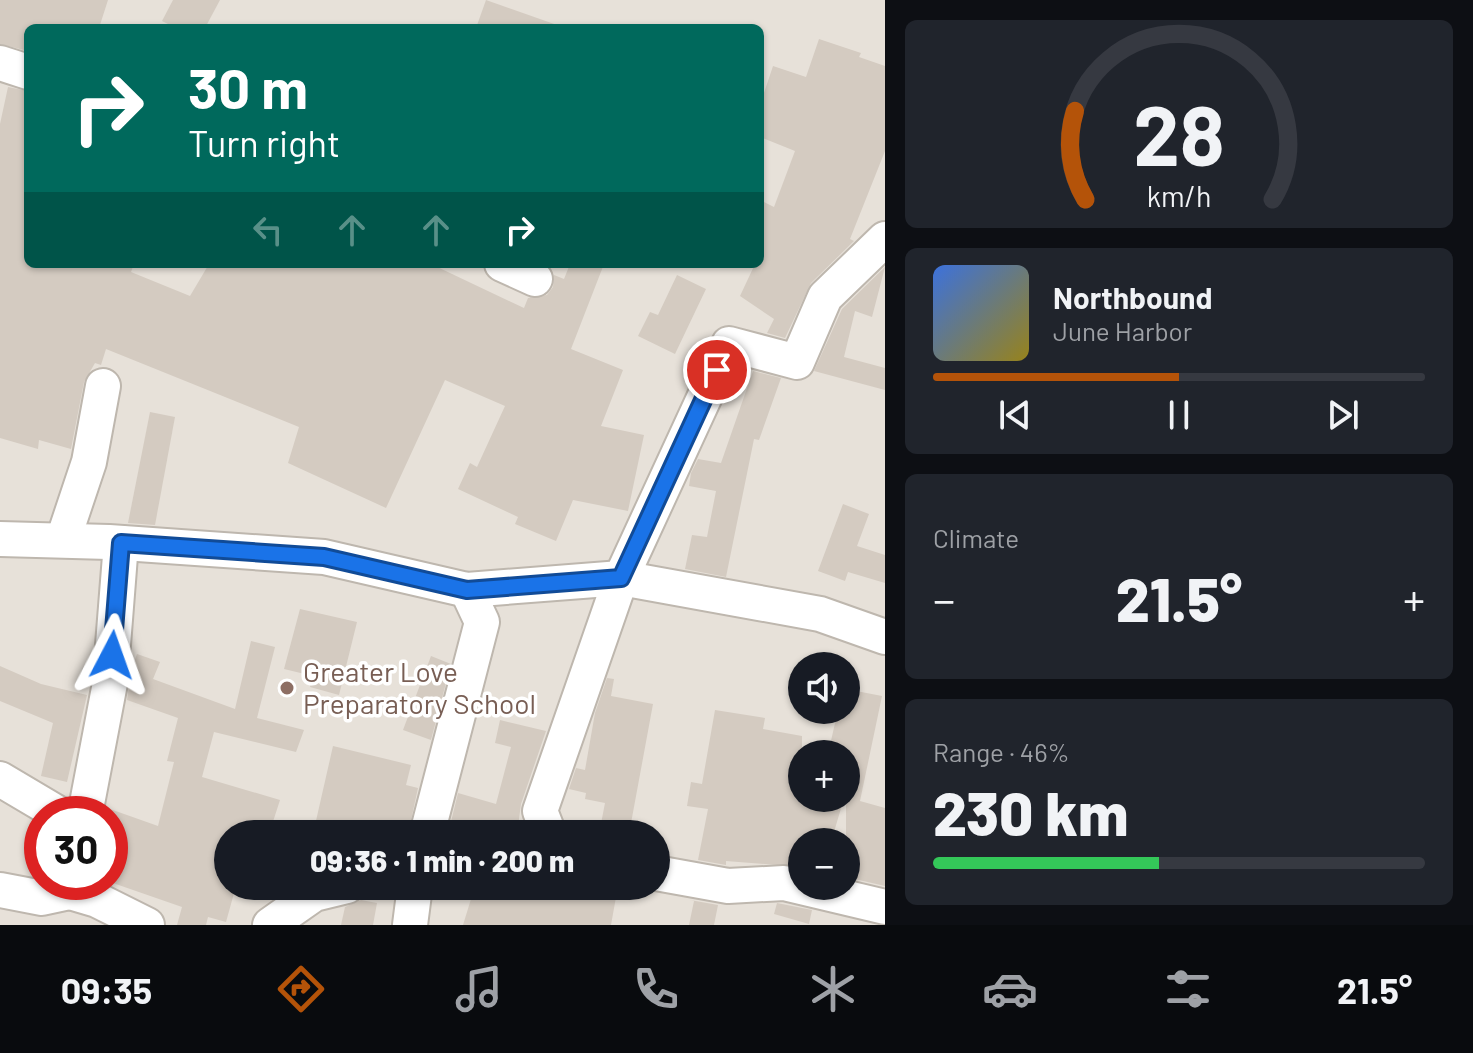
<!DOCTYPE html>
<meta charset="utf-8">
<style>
body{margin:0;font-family:Barlow,sans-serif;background:#20242c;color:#f1f3f6;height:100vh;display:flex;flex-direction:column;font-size:30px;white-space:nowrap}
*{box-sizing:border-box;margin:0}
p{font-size:26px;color:#9ea1a6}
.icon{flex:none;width:44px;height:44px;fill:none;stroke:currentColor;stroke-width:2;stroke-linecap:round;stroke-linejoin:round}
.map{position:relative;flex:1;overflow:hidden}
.sheet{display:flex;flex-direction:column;gap:20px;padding:20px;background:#0d0f14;width:588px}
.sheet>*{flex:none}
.top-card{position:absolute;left:24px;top:24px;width:740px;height:244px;border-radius:12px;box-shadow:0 2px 6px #0004;background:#00695c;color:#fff;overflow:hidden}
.tools{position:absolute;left:788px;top:652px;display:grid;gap:16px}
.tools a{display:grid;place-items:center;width:72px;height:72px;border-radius:50%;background:#171b24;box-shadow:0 2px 6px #0004;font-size:40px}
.speed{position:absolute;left:24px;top:796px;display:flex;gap:16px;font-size:40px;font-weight:700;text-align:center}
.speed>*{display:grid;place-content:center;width:104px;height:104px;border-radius:50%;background:#171b24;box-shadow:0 2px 6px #0004;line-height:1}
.speed .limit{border:12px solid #d22;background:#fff;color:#111}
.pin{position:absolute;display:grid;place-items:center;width:68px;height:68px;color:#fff;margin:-34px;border:4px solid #fff;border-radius:50%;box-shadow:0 2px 8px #0007}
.me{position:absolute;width:88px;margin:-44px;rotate:4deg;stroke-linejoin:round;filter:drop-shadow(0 0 6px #0008)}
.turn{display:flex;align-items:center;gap:28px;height:168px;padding:0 32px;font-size:36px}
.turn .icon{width:104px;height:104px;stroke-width:2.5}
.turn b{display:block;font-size:56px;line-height:68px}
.lanes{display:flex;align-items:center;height:76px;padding:0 32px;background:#0003;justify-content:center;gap:40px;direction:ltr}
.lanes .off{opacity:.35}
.big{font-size:60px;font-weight:800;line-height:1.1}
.sheet .widget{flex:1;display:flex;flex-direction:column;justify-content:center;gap:12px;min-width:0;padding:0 28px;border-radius:12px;background:#20242c}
.sheet .dial{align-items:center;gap:0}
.dial svg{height:208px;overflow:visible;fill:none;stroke:#363941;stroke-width:7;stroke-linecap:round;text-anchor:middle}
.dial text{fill:#f1f3f6;stroke:none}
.song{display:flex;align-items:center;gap:24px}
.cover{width:96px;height:96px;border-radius:12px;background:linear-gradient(135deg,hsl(220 70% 55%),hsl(50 70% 35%))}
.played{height:8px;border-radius:4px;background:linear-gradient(90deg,#b45309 50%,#363941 50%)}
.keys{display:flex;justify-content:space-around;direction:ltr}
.heat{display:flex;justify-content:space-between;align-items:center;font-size:44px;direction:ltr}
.charge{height:12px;border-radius:6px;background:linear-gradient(90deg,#34c759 46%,#363941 0)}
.trip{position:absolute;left:214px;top:820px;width:456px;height:80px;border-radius:40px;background:#171b24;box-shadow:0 2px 6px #0004;font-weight:800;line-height:80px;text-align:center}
.tab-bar{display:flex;height:128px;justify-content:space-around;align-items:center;background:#090b0e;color:#9ea1a6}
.tab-bar .icon{width:56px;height:56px}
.tab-bar .selected{color:#b45309}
.tab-bar b{font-size:36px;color:#f1f3f6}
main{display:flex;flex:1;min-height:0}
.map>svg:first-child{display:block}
</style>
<main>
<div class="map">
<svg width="885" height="925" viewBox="0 0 885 925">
<rect width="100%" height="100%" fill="#f3f0ea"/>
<!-- residential -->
<path fill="#e7e1d9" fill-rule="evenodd" d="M 0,0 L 885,0 L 885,925 L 0,925 ZM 28,28 L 760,28 L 760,264 L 28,264 ZM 802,666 L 846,666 L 846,710 L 802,710 ZM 802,754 L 846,754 L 846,798 L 802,798 ZM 42,814 L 110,814 L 110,882 L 42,882 ZM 228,834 L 656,834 L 656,886 L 228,886 ZM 802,842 L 846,842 L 846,886 L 802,886 Z"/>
<!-- building -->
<g fill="#d4cbc1">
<path d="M 0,0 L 108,0 L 99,28 L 28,28 L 28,51 L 0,44 Z"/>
<path d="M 173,0 L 220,0 L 205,28 L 176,28 L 162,21 Z"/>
<path d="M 486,0 L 557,25 L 556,28 L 476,28 Z"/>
<path d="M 819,39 L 861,53 L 859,57 L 885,66 L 885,151 L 850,239 L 854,241 L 811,283 L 785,338 L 767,333 L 774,319 L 740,296 L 755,264 L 760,264 L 760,200 L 774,207 L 795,151 L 760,137 L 760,105 L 773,66 L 806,77 Z"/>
<path d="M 8,87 L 28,91 L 28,264 L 134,264 L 131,272 L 190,296 L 209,264 L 431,264 L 524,308 L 528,298 L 547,295 L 553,287 L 554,275 L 564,279 L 570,264 L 604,264 L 571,349 L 623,370 L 601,426 L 644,435 L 628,511 L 573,500 L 556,541 L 515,524 L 518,517 L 458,489 L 470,463 L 477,467 L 505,406 L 445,380 L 386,508 L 288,463 L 299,427 L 106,349 L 101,365 L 95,363 L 84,382 L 71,449 L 39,440 L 38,449 L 0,438 L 0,124 Z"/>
<path d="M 885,267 L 872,317 L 855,311 L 844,357 L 885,368 L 885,390 L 814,371 L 842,309 Z"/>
<path d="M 677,275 L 706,289 L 675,354 L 638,336 L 650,312 L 658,315 Z"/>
<path d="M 753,371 L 781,378 L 759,440 L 754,439 L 726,577 L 685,569 L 692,535 L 707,537 L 716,491 L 689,486 L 691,473 L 698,459 L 721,463 Z"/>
<path d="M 150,412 L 175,417 L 155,525 L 128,523 Z"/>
<path d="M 843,504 L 869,514 L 857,546 L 885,555 L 885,583 L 848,572 L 845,581 L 818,571 Z"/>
<path d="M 300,609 L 357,622 L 339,695 L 310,687 L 313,676 L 284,669 Z"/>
<path d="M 251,641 L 275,647 L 257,718 L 304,730 L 296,752 L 214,732 L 202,777 L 280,800 L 269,834 L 228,834 L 228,886 L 236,886 L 226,922 L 208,917 L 206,925 L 177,925 L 182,907 L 110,882 L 110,809 L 158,826 L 174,762 L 167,761 L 178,718 L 127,700 L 131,670 L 137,654 L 160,662 L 153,679 L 235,709 Z"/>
<path d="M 431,656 L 451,664 L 431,740 L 403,730 Z"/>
<path d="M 0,666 L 41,684 L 87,695 L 67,782 L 41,776 L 53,723 L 0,701 Z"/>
<path d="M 607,678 L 614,679 L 611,696 L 653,704 L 629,834 L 599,834 L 605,803 L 585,799 L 586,793 L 569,789 L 576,768 L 585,770 L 595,713 Z"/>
<path d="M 846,689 L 882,696 L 860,801 L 885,808 L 885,886 L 846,877 L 846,754 L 828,754 L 838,710 L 846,710 Z"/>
<path d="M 715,710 L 765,718 L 763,729 L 802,736 L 802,798 L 842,805 L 831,842 L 802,842 L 802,867 L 726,861 L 726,865 L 698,860 L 708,809 L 687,806 L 691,782 L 702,784 Z"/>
<path d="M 500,720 L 546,731 L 521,804 L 517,834 L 448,834 L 458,793 L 496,804 L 511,747 L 495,743 Z"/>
<path d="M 333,746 L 411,765 L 406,785 L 418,788 L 408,834 L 313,834 Z"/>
<path d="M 475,886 L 496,886 L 520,893 L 521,886 L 618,886 L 611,925 L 463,925 Z"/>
<path d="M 361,900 L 377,903 L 373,925 L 341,925 L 345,907 Z"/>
<path d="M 690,900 L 718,905 L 714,925 L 689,925 L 694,901 Z"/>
<path d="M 777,903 L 812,910 L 809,924 L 774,914 Z"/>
</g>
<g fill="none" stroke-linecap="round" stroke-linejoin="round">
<defs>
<g id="minor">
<path d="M 0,63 L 28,72"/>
<path d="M 502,264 L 535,279"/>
<path d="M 0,539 L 109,542 L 324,557 L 467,590 L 621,578 L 820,614 L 885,637"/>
<path d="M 63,540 L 89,462 L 103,386"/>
<path d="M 0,779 L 59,814"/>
<path d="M 85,814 L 110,683 L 121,543"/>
<path d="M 427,834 L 482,622 L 467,590"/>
<path d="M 549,834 L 540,811 L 621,578 L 729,344 L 797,362 L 825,297 L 885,239"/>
<path d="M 656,873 L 728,886 L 784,883 L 885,907"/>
<path d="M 72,882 L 70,892 L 97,900 L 147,925"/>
<path d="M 0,890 L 42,898 L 70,892"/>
<path d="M 270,925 L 314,894 L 347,886"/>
<path d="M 410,925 L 415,886"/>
</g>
</defs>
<!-- minor casing -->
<use href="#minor" stroke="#beb7ae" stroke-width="38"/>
<!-- minor -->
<use href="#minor" stroke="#fff" stroke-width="34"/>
</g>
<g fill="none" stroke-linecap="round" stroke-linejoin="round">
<defs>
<path id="route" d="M 112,655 L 121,543 L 324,557 L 467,590 L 621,578 L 717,370"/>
</defs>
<!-- route casing -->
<use href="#route" stroke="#114b97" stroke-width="20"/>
<!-- route -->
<use href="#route" stroke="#1a73e8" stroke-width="14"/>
</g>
<!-- markers -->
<circle fill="#8d6e63" stroke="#fff" stroke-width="3" cx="287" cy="688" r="8"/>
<g text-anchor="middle" stroke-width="7" stroke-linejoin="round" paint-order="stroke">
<!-- education labels -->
<g font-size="28" fill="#785e54" stroke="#fff" text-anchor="start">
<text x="303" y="682">Greater Love<tspan x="303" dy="32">Preparatory School</tspan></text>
</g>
</g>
</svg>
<div class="tools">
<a><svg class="icon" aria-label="sound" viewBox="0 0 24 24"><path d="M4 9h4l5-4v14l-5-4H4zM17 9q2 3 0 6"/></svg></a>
<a>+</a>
<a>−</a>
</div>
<div class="speed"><div class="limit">30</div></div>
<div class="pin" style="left:717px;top:370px;background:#d93025"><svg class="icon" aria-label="arrive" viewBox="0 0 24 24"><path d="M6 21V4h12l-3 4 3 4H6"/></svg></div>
<svg class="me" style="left:112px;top:655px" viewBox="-20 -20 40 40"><path d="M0-17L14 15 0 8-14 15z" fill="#1a73e8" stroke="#fff" stroke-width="4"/></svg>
<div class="trip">09:36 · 1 min · 200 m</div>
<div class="top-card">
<div class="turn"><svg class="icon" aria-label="right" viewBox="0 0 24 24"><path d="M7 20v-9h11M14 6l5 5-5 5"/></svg><div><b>30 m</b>Turn right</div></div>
<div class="lanes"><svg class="icon off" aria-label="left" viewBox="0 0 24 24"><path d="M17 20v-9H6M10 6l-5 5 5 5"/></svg><svg class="icon off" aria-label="ahead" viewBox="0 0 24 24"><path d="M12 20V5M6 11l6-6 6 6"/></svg><svg class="icon off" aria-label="ahead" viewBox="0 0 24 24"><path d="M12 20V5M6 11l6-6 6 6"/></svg><svg class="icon" aria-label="right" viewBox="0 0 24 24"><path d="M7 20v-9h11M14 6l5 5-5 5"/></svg></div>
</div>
</div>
<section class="sheet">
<div class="widget dial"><svg viewBox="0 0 100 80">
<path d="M14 69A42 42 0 1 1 86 69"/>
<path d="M14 69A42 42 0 0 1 10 35" stroke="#b45309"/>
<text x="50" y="56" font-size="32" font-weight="700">28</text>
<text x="50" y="72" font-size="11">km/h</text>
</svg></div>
<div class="widget">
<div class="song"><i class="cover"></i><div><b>Northbound</b><p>June Harbor</p></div></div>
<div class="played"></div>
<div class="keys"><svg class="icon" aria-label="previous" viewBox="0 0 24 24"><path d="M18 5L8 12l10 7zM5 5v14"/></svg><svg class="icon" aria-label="pause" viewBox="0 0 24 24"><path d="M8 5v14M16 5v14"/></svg><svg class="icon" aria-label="next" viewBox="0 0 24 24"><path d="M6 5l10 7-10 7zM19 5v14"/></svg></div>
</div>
<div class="widget"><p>Climate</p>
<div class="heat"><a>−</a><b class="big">21.5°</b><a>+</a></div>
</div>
<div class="widget"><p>Range · 46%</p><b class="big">230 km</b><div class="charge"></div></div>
</section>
</main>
<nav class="tab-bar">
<b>09:35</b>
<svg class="icon selected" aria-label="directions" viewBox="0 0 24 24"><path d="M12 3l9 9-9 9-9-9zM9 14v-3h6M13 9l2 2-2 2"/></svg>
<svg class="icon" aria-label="music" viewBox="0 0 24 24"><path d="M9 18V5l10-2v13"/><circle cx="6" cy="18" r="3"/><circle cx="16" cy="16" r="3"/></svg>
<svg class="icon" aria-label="phone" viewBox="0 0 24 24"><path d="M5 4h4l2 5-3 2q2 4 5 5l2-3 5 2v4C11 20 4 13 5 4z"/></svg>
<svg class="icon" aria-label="climate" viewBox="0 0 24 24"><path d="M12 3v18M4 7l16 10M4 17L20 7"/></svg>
<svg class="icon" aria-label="car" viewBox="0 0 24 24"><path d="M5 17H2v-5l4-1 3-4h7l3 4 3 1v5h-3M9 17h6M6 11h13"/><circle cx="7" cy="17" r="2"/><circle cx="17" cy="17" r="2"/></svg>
<svg class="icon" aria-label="filters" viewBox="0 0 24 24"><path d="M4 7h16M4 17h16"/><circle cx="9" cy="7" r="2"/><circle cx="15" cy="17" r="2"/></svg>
<b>21.5°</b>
</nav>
